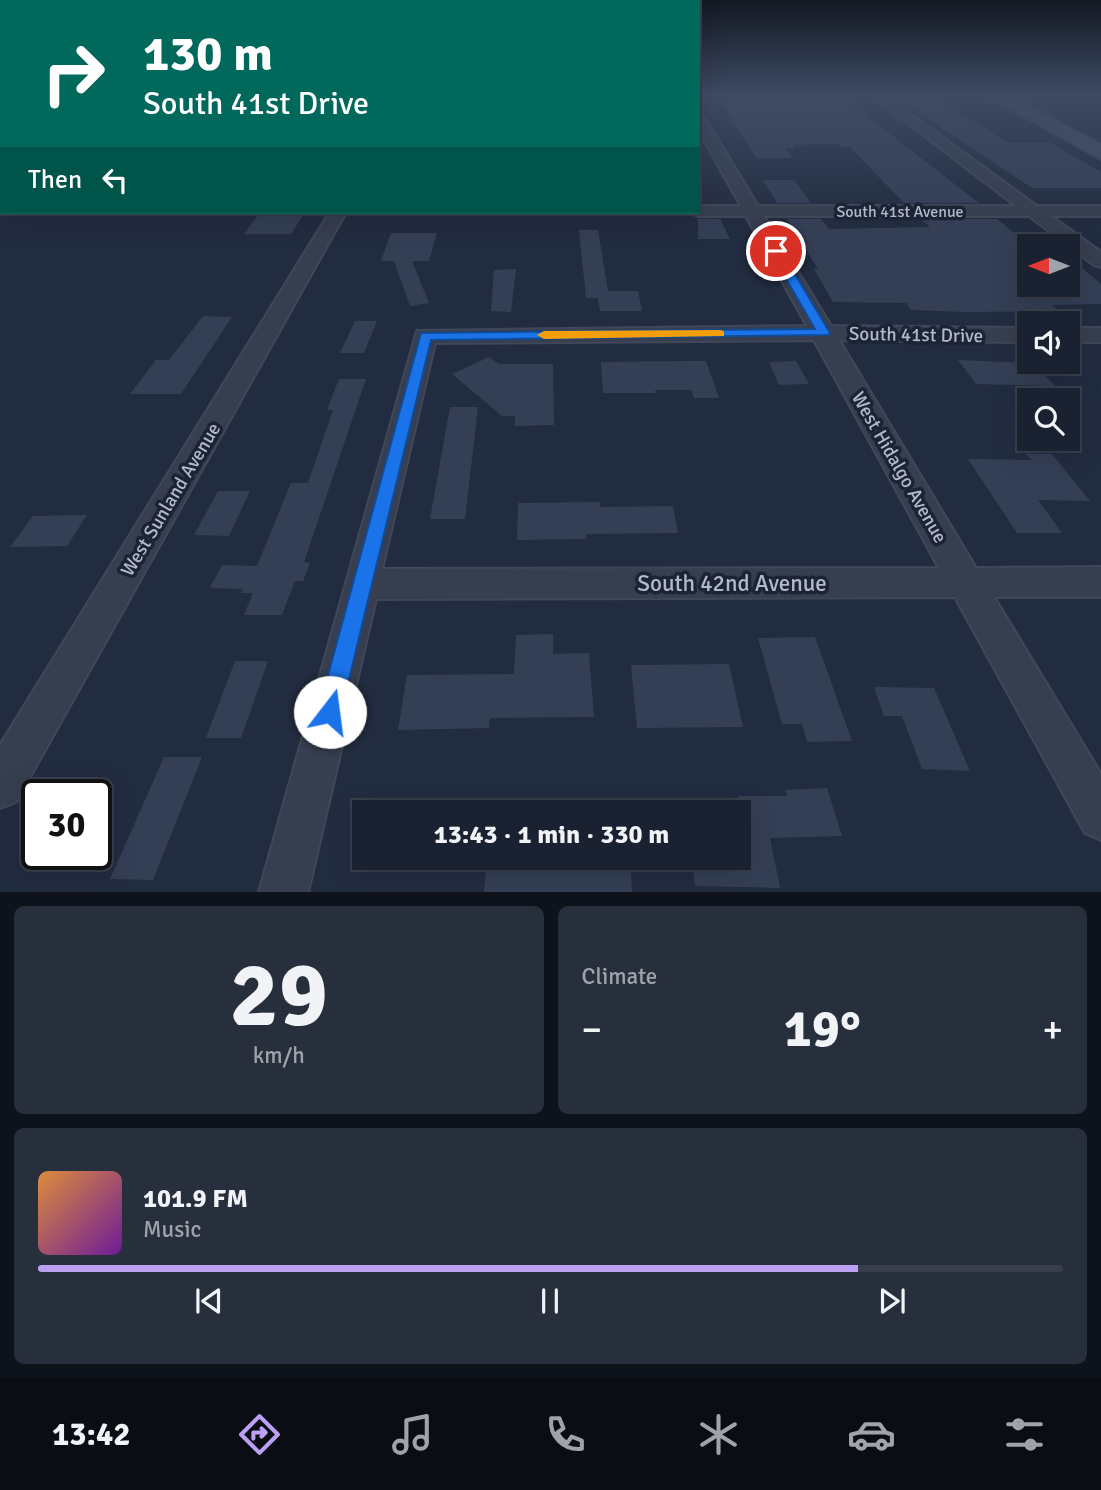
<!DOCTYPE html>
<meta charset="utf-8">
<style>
body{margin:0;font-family:Signika,sans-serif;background:#272e3c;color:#f1f3f6;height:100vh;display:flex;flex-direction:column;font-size:26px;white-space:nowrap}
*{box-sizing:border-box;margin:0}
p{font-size:23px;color:#9fa3ab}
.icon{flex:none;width:38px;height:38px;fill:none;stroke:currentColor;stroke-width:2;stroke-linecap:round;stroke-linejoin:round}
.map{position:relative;height:892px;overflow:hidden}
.side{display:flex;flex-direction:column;gap:14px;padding:14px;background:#0e121a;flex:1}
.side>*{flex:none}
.banner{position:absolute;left:0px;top:0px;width:700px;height:214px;box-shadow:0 7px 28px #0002,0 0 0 2px #383e4c;background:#00695c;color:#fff;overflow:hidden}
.needle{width:46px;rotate:270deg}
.controls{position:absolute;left:1017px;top:234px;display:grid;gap:14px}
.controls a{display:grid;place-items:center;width:63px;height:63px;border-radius:0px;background:#1a2130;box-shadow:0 7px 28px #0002,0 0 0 2px #383e4c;font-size:35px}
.speed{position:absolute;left:21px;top:779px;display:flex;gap:14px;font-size:35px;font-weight:700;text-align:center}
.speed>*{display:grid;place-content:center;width:91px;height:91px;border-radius:50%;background:#1a2130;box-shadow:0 7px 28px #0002,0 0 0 2px #383e4c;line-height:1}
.speed .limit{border:4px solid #111;border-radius:10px;background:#fff;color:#111}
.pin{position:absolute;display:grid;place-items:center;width:60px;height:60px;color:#fff;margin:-30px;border:4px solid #fff;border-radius:50%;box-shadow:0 2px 7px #0007}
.me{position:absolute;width:77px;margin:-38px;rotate:15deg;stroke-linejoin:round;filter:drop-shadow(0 0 5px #0008)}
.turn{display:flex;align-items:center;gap:24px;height:147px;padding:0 28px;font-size:32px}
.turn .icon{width:91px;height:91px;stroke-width:2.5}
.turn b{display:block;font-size:49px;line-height:60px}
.then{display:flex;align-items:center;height:66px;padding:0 28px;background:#0003;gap:14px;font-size:26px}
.big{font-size:52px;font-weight:700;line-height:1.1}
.side .card{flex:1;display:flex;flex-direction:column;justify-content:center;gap:10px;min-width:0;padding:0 24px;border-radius:10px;background:#272e3c}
.side .dial{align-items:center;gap:0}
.dial b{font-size:91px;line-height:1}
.song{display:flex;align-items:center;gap:21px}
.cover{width:84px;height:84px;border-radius:10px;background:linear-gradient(135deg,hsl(30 70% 55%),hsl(280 70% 35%))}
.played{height:7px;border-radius:4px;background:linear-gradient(90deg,#bca0f2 80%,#383e4c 80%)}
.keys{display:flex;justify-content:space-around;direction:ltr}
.heat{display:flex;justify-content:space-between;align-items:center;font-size:38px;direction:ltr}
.side .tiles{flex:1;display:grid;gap:14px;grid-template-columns:1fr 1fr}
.card:last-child{grid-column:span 2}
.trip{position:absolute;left:352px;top:800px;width:399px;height:70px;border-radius:0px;background:#1a2130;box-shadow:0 7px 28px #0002,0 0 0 2px #383e4c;font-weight:700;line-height:70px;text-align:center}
.dock{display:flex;height:112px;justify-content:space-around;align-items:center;background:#0a0d13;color:#9fa3ab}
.dock .icon{width:49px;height:49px}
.dock .active{color:#bca0f2}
.dock b{font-size:32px;color:#f1f3f6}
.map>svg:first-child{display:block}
</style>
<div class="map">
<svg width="1101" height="892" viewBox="0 0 1101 892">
<rect width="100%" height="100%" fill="#222c40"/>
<!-- building -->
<g fill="#343f56">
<path d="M 760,95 L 806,95 L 818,102 L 849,102 L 979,203 L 904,203 L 850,147 L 841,147 L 838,144 L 793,145 L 795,148 L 785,148 L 794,158 L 757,159 L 721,101 L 765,101 Z"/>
<path d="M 940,101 L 1008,142 L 1049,142 L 1101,172 L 1101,188 L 1032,188 L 903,102 Z"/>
<path d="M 763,180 L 794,180 L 811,203 L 777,203 Z"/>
<path d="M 258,215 L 303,215 L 291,234 L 244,234 Z"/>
<path d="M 698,219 L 720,219 L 730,239 L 698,239 Z"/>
<path d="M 787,219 L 821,219 L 829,229 L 930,227 L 920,219 L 997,219 L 1029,245 L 1029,286 L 1068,285 L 1068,266 L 1080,266 L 1101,284 L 1101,304 L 1052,305 L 1059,311 L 966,312 L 911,310 L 906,303 L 833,302 L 814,269 L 818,269 Z"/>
<path d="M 579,230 L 598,230 L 608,291 L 638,291 L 642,311 L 600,311 L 598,298 L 586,298 Z"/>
<path d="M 391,233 L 437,233 L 429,261 L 412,261 L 429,303 L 410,306 L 394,261 L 381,261 Z"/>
<path d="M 516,269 L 511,312 L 491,311 L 494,270 Z"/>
<path d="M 203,316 L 232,317 L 181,394 L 130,394 L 156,360 L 169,360 Z"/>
<path d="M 355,321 L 377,321 L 364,353 L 340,353 Z"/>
<path d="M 489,357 L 499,364 L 553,364 L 554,425 L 515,426 L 515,416 L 502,416 L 452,374 Z"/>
<path d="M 958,360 L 1032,363 L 1055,386 L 976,384 Z"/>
<path d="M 684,361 L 706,361 L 719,398 L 694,398 L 691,390 L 655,390 L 656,393 L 603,393 L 601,362 Z"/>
<path d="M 796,361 L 809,384 L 779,385 L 769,362 Z"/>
<path d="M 339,379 L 366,379 L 304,562 L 310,563 L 303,581 L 295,581 L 282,615 L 244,615 L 253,593 L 241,593 L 243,589 L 210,588 L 222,565 L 257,566 L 291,483 L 308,483 L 333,410 L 327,410 Z"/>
<path d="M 450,407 L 478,407 L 465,519 L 430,519 Z"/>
<path d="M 1026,454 L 1052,454 L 1090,501 L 1038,500 L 1062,533 L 1017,533 L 968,459 L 1031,460 Z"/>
<path d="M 218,491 L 250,491 L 229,536 L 194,535 Z"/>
<path d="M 600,502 L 600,507 L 673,506 L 678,533 L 586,534 L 586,539 L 517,540 L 518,503 Z"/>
<path d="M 87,515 L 67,546 L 10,547 L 33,516 Z"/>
<path d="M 553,634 L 553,654 L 589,653 L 594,717 L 490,718 L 489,728 L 398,730 L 407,675 L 514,674 L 516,635 Z"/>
<path d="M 815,637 L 852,741 L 807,742 L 802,724 L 782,724 L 758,638 Z"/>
<path d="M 235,661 L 268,661 L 241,738 L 206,738 Z"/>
<path d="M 729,664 L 743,727 L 637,728 L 631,665 Z"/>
<path d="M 874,687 L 934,688 L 970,771 L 922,769 L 902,716 L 884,716 Z"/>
<path d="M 164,757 L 202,757 L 153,880 L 110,879 Z"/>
<path d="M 827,788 L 842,836 L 770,838 L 780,888 L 695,886 L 692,858 L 738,858 L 738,796 L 787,796 L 785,790 Z"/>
<path d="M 487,858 L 630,858 L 632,892 L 484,892 Z"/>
</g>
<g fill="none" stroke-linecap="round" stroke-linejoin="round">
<defs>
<g id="minor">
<path d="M 871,95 L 884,95 L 1037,206 L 1101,206 L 1101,216 L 1051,216 L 1101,252 L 1101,267 L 1094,265 L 1029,216 L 764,216 L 831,326 L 1029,328 L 1029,342 L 839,340 L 976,568 L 1101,567 L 1101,597 L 994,597 L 1101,774 L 1101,840 L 1085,833 L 955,597 L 376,599 L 308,892 L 259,892 L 417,331 L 807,326 L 746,216 L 698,216 L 690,212 L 698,212 L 698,206 L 741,206 L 698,129 L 698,113 L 704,117 L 758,206 L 1016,206 ZM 814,340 L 939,568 L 382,569 L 435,343 Z"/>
<path d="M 330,212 L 346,212 L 16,802 L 0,808 L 0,745 Z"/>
<rect x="1068" y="328" width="33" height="14"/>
</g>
<path id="secondary" d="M 987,95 L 1008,95 L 1101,145 L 1101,159 Z"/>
</defs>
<!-- minor casing -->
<use href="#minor" stroke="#3f4758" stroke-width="4"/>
<!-- secondary casing -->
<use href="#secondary" stroke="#3f4758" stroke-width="4"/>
<!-- minor -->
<use href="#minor" fill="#363e4f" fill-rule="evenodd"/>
<!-- secondary -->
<use href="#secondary" fill="#444d63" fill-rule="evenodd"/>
</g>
<!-- sky -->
<linearGradient id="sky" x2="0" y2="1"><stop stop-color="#131823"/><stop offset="0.43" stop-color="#3e4b64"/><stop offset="1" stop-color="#3e4b64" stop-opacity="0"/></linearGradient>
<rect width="1101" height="220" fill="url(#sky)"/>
<!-- route -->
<path fill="#1a73e8" stroke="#114b97" stroke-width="2" d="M 772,249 L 781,251 L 830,333 L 828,335 L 431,340 L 341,712 L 338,720 L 330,723 L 321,720 L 318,712 L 421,333 L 815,329 L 770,251 Z"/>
<!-- slow -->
<path fill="#f59e0b" d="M 720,330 L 724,331 L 724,336 L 544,339 L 537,335 L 544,331 Z"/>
<g text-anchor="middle" stroke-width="7" stroke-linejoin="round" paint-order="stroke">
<!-- far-street labels -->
<g font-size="16" fill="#b2b9ca" stroke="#1b2334">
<text x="900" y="217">South 41st Avenue</text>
</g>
<!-- street labels -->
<g font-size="19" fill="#b2b9ca" stroke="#1b2334">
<text transform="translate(916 334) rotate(1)" y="7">South 41st Drive</text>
<text transform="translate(900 467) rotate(60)" y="7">West Hidalgo Avenue</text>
<text transform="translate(170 499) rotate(-59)" y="7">West Sunland Avenue</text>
</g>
<!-- near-street labels -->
<g font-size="23" fill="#b2b9ca" stroke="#1b2334">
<text x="732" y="591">South 42nd Avenue</text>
</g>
</g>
</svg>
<div class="controls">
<a><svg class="needle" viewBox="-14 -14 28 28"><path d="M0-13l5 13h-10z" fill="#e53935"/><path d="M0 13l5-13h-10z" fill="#9fa3ab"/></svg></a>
<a><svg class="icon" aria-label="sound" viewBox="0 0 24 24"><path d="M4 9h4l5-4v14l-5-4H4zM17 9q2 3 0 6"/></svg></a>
<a><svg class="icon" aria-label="search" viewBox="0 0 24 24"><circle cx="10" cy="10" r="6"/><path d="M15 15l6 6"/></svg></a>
</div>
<div class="speed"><div class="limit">30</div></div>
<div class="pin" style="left:776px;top:251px;background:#d93025"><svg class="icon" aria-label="arrive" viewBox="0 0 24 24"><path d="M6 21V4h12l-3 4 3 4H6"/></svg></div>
<svg class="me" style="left:330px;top:712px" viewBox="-20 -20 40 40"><circle r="19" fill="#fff"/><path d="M0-13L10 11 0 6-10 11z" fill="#1a73e8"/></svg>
<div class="trip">13:43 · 1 min · 330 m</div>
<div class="banner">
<div class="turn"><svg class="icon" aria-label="right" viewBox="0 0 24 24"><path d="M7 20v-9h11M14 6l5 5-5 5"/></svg><div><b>130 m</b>South 41st Drive</div></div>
<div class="then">Then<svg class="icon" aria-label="left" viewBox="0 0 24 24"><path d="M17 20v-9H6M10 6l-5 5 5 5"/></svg></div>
</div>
</div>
<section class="side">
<div class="tiles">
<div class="card dial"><b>29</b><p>km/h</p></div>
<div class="card"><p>Climate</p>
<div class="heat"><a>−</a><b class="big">19°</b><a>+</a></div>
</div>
<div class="card">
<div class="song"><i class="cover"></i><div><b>101.9 FM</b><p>Music</p></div></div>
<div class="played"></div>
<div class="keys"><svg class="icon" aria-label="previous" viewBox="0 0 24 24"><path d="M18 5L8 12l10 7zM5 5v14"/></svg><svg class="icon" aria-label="pause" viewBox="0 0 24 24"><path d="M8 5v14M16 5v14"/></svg><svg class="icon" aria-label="next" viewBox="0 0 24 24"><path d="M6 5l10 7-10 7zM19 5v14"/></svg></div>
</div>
</div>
</section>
<nav class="dock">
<b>13:42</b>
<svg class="icon active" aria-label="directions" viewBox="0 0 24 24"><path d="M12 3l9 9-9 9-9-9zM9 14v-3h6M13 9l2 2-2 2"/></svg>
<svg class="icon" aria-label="music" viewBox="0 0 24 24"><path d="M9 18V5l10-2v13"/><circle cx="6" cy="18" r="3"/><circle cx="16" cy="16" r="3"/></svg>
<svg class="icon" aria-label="phone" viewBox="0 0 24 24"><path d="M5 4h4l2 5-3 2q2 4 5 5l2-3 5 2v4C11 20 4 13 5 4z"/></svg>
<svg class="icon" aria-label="climate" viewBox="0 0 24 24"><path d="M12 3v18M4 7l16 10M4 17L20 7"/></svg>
<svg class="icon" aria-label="car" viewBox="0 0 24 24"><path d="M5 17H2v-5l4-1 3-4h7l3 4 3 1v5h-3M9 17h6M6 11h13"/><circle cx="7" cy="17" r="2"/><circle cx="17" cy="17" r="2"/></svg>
<svg class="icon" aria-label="filters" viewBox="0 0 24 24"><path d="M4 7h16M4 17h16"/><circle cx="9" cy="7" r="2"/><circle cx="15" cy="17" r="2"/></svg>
</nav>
